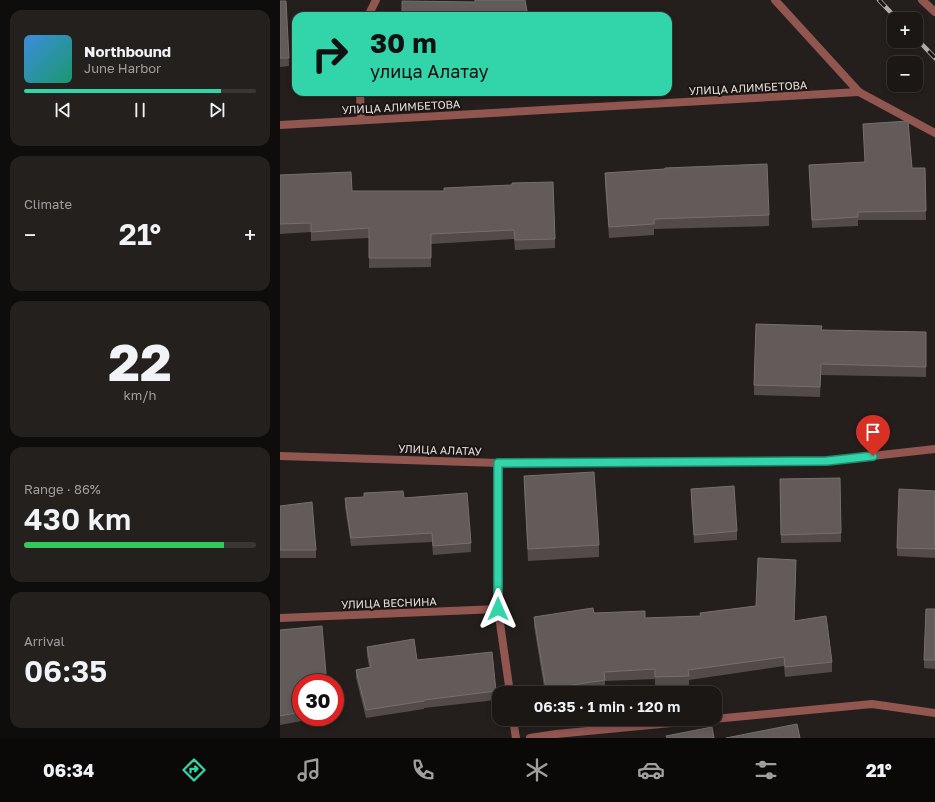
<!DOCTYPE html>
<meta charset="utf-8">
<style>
body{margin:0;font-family:"Golos Text",sans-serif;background:#24201e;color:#f1f3f6;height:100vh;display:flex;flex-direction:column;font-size:15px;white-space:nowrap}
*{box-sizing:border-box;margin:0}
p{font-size:13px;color:#a09fa0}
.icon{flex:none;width:22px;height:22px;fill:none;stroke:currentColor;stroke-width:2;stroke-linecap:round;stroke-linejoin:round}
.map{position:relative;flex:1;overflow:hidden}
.panel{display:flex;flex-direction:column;gap:10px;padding:10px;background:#0f0d0c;width:280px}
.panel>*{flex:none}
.banner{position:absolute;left:12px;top:12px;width:380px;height:84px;border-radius:12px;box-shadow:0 2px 6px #0003,0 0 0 1px #393634;background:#32d4a9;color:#111;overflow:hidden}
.fabs{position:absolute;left:607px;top:12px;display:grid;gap:8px}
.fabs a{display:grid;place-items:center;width:36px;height:36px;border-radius:8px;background:#1b1715;box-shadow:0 2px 6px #0003,0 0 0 1px #393634;font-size:20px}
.speed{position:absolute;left:12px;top:674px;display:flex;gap:8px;font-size:20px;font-weight:700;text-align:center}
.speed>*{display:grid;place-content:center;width:52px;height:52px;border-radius:50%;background:#1b1715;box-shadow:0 2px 6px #0003,0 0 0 1px #393634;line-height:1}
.speed .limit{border:6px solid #d22;background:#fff;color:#111}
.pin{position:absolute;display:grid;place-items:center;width:34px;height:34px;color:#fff;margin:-41px -17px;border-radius:50% 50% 50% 0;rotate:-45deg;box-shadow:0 0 4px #0007}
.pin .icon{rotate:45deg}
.me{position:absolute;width:44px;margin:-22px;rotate:0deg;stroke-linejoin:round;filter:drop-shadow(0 0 3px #0008)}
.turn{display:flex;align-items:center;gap:14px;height:84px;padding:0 12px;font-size:18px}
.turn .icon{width:52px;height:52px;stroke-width:2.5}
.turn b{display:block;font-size:28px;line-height:34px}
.big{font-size:30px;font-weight:600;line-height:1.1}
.panel .widget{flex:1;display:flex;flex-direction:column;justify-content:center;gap:6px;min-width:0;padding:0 14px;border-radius:12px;background:#24201e}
.panel .dial{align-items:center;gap:0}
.dial b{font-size:52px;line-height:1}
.song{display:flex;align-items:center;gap:12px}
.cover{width:48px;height:48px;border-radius:6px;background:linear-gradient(135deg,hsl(210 70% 55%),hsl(160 70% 35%))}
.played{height:4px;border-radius:2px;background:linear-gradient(90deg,#32d4a9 85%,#393634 85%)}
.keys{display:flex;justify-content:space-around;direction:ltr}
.heat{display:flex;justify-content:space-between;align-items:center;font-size:22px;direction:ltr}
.charge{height:6px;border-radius:3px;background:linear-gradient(90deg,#34c759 86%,#393634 0)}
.trip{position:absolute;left:212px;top:686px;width:230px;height:40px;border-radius:12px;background:#1b1715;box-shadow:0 2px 6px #0003,0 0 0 1px #393634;font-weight:600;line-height:40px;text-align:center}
.menu{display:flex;height:64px;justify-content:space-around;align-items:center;background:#0b0908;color:#a09fa0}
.menu .icon{width:28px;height:28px}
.menu .current{color:#32d4a9}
.menu b{font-size:18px;color:#f1f3f6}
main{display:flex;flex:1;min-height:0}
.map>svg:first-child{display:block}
</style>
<main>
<section class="panel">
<div class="widget">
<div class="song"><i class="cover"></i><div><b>Northbound</b><p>June Harbor</p></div></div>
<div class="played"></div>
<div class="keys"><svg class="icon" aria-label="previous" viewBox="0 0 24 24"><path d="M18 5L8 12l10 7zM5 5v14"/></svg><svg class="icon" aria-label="pause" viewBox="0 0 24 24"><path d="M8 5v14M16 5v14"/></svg><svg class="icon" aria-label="next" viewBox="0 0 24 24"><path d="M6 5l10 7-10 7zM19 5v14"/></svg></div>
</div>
<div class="widget"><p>Climate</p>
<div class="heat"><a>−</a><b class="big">21°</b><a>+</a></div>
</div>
<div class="widget dial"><b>22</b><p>km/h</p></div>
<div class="widget"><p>Range · 86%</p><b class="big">430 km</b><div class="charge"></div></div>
<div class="widget"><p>Arrival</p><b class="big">06:35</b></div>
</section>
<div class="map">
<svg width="655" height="738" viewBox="0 0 655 738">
<rect width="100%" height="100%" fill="#241f1c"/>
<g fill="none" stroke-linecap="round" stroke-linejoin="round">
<!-- lane -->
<g stroke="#925651" stroke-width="8">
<path d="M 495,0 L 579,92 L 655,133"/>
<path d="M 88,16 L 96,0"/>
<path d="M 80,92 L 81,120"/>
</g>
<!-- street -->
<g stroke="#925651" stroke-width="8">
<path d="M 642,0 L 655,12"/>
<path d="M 0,125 L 579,92"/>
<path d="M 0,456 L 219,463 L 547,461 L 655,449"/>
<path d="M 219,463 L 218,609 L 230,693"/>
<path d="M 0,618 L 218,609"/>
<path d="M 233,719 L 236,738"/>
<path d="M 250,738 L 276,734 L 592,704 L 655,713"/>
</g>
<defs>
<g id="rail">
<path d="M 599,0 L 617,19"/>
<path d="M 636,38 L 655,58"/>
</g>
</defs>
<!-- rail casing -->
<use href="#rail" stroke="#b4afad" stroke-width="4.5"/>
<!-- rail -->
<use href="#rail" stroke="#1b1513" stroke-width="3" stroke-dasharray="9" stroke-linecap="butt"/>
</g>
<!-- wall -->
<g fill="#524b49">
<path d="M 0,1 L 9,58 L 9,66 L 0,67 Z"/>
<path d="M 583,124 L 632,168 L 645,168 L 646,220 L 578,220 L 578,226 L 532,228 L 529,165 L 585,162 Z"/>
<path d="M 325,173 L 489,215 L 489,226 L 374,229 L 374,235 L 329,238 L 325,183 Z"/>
<path d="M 0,175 L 72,191 L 275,239 L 275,248 L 235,250 L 234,239 L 151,244 L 151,267 L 89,268 L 89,238 L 31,241 L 31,232 L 0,234 Z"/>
<path d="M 541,330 L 646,343 L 646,377 L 541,375 L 540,397 L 474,395 L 474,385 Z"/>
<path d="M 244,476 L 319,545 L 319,557 L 248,561 L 244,488 Z"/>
<path d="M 500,479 L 561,533 L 561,542 L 501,543 Z"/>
<path d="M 411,489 L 457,531 L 457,540 L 414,543 L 411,498 Z"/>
<path d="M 655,491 L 655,558 L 617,556 L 617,548 Z"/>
<path d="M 65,498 L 124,498 L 191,543 L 191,552 L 153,555 L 152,542 L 71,546 L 65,507 Z"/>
<path d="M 0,506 L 36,550 L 36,558 L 0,558 Z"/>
<path d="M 516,570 L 514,621 L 552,662 L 552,672 L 505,677 L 504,666 L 409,680 L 409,685 L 375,687 L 375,679 L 325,681 L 325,690 L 303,693 L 265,693 L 254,626 L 254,617 L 314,613 L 365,618 L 420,616 L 420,613 L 476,606 Z"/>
<path d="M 655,609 L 655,669 L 644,668 L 644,660 Z"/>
<path d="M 0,630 L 46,674 L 46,683 L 21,683 L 21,717 L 43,717 L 0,725 Z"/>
<path d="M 87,647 L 137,660 L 216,691 L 216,700 L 144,708 L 144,709 L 86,718 L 76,678 L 76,670 L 89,667 L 87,655 Z"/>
</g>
<!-- shaded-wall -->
<path fill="#393330" d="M 516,560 L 516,570 L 514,630 L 514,621 Z"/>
<!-- building -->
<g fill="#625b59" stroke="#766f6e">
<path d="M 195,0 L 245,0 L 248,16 L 122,16 L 122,1 L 195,2 Z"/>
<path d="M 0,1 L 6,1 L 9,58 L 0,58 Z"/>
<path d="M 628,121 L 632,168 L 645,168 L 646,211 L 578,212 L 578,217 L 532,220 L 529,165 L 585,162 L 583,124 Z"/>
<path d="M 487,164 L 489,215 L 374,219 L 374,224 L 329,227 L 325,173 L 385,169 L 385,168 Z"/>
<path d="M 71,172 L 72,191 L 164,191 L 164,188 L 232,185 L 232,183 L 273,182 L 275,239 L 235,240 L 234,230 L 151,234 L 151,258 L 89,258 L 89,228 L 31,232 L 31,223 L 0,224 L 0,175 Z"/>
<path d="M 476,324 L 542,326 L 541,330 L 646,332 L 646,367 L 541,364 L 540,387 L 474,385 Z"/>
<path d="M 314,472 L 319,545 L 248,549 L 244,476 Z"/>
<path d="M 560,478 L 561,533 L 501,535 L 500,479 Z"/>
<path d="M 454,486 L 457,531 L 414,535 L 411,489 Z"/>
<path d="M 619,489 L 655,491 L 655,549 L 617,548 Z"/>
<path d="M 123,491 L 124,498 L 187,493 L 191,543 L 153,546 L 152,533 L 71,538 L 65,498 L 84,497 L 84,493 Z"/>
<path d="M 32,502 L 36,550 L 0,550 L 0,506 Z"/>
<path d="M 478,558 L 516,560 L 514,621 L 546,616 L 552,662 L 505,667 L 504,657 L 408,670 L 409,676 L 375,677 L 375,669 L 324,672 L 325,680 L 266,689 L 254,617 L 313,608 L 314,613 L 365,611 L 365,618 L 421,616 L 420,613 L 476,606 Z"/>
<path d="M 646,609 L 655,609 L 655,660 L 644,660 Z"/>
<path d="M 42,626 L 46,674 L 45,675 L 46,683 L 21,683 L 21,712 L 0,716 L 0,630 Z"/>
<path d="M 134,639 L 137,660 L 212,652 L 216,691 L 144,700 L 144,701 L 86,710 L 76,670 L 91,667 L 87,647 Z"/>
<path d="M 517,724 L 520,738 L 446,738 Z"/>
<path d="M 432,727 L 434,738 L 387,738 L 386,736 Z"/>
</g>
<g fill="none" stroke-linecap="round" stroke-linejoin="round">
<defs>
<path id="route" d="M 218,609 L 218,463 L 547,461 L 593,456"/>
</defs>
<!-- route casing -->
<use href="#route" stroke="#208a6e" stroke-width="10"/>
<!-- route -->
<use href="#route" stroke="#32d4a9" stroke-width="7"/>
</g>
<g text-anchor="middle" stroke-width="4" stroke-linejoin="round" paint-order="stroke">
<!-- street labels -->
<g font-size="11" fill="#e3dedd" stroke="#1b1513">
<text transform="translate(468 88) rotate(-3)" y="4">УЛИЦА АЛИМБЕТОВА</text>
<text transform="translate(121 107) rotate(-3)" y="4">УЛИЦА АЛИМБЕТОВА</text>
<text transform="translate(160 450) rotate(2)" y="4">УЛИЦА АЛАТАУ</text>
<text transform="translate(109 603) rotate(-2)" y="4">УЛИЦА ВЕСНИНА</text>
</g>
</g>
</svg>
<div class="fabs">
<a>+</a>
<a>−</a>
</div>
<div class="speed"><div class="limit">30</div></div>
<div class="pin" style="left:593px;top:456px;background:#d93025"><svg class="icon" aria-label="arrive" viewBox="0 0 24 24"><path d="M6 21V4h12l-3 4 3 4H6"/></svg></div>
<svg class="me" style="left:218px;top:609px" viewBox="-20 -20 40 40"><path d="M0-17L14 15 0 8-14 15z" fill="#32d4a9" stroke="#fff" stroke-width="4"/></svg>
<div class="trip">06:35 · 1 min · 120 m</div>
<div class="banner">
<div class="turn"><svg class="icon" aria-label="right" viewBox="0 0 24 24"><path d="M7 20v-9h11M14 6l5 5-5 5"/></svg><div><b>30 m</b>улица Алатау</div></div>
</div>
</div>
</main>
<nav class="menu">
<b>06:34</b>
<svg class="icon current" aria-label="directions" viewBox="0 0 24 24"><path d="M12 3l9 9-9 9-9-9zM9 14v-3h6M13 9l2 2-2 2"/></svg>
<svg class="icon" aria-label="music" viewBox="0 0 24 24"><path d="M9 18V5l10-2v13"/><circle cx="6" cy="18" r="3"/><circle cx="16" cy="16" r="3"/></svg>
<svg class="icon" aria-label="phone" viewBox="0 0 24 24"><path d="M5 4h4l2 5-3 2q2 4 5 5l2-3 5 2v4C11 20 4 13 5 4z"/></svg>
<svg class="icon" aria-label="climate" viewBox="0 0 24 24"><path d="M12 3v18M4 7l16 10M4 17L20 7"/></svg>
<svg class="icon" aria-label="car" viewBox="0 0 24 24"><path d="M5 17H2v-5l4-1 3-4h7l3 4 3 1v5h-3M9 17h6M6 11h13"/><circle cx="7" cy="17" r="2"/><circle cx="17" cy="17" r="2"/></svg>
<svg class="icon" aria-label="filters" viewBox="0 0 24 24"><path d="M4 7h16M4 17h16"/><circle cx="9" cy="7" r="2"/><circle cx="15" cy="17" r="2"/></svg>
<b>21°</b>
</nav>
